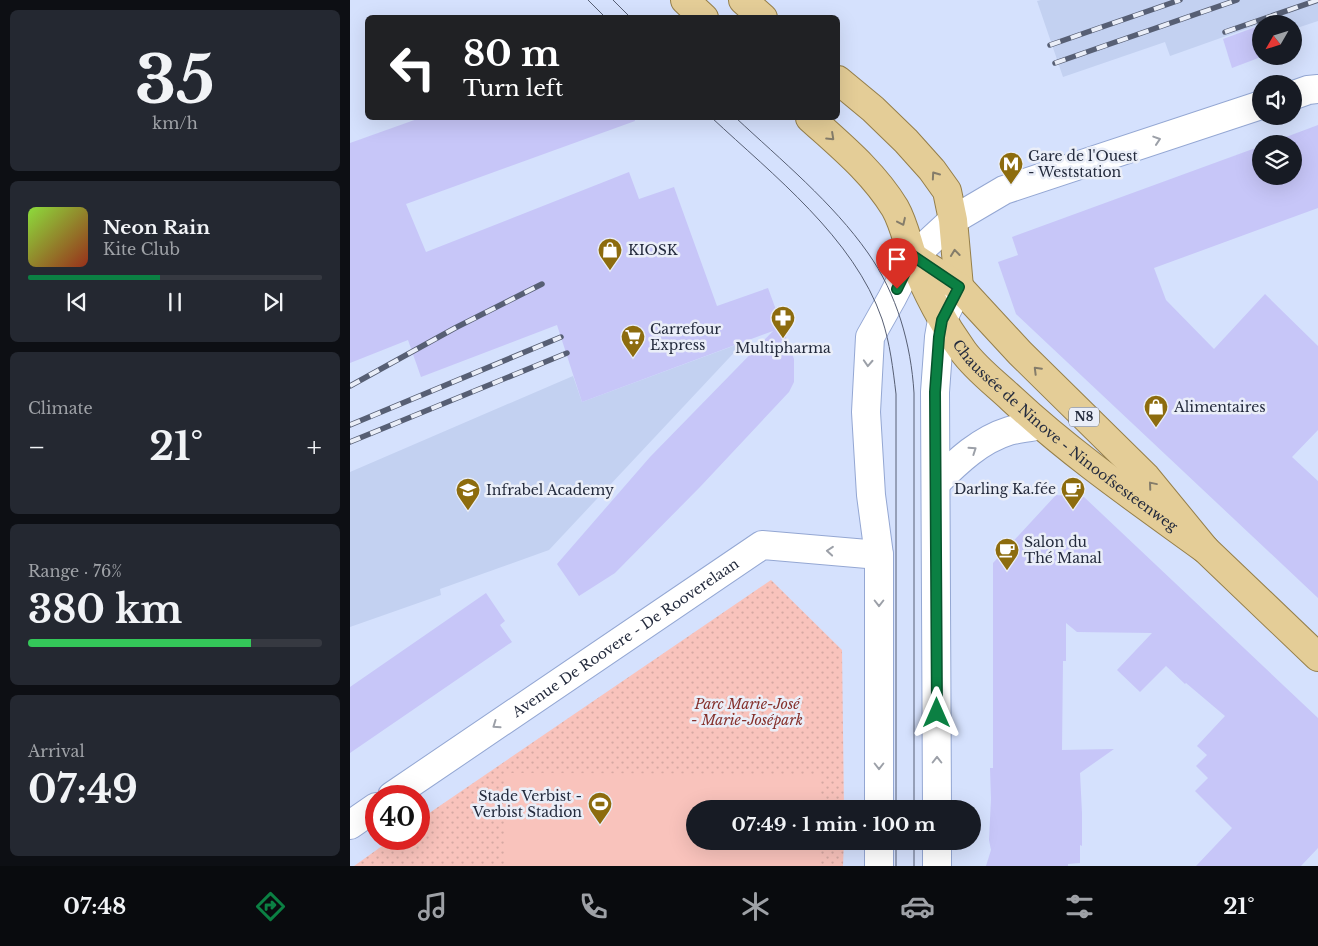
<!DOCTYPE html>
<meta charset="utf-8">
<style>
body{margin:0;font-family:"Libre Baskerville",serif;background:#242831;color:#f1f3f6;height:100vh;display:flex;flex-direction:column;font-size:19px;white-space:nowrap}
*{box-sizing:border-box;margin:0}
p{font-size:16px;color:#9ea1a6}
.icon{flex:none;width:28px;height:28px;fill:none;stroke:currentColor;stroke-width:2;stroke-linecap:round;stroke-linejoin:round}
.map{position:relative;flex:1;overflow:hidden}
.sheet{display:flex;flex-direction:column;gap:10px;padding:10px;background:#0d0f14;width:350px}
.sheet>*{flex:none}
.banner{position:absolute;left:15px;top:15px;width:475px;height:105px;border-radius:8px;box-shadow:0 5px 20px #0002;background:#202124;color:#fff;overflow:hidden}
.needle{width:32px;rotate:231deg}
.controls{position:absolute;left:902px;top:15px;display:grid;gap:10px}
.controls a{display:grid;place-items:center;width:50px;height:50px;border-radius:50%;background:#171b24;box-shadow:0 5px 20px #0002;font-size:25px}
.speed{position:absolute;left:15px;top:785px;display:flex;gap:10px;font-size:25px;font-weight:700;text-align:center}
.speed>*{display:grid;place-content:center;width:65px;height:65px;border-radius:50%;background:#171b24;box-shadow:0 5px 20px #0002;line-height:1}
.speed .limit{border:8px solid #d22;background:#fff;color:#111}
.pin{position:absolute;display:grid;place-items:center;width:42px;height:42px;color:#fff;margin:-51px -21px;border-radius:50% 50% 50% 0;rotate:-45deg;box-shadow:0 0 5px #0007}
.pin .icon{rotate:45deg}
.me{position:absolute;width:55px;margin:-28px;rotate:0deg;stroke-linejoin:round;filter:drop-shadow(0 0 4px #0008)}
.turn{display:flex;align-items:center;gap:18px;height:105px;padding:0 15px;font-size:22px}
.turn .icon{width:65px;height:65px;stroke-width:2.5}
.turn b{display:block;font-size:35px;line-height:42px}
.big{font-size:38px;font-weight:700;line-height:1.1}
.sheet .tile{flex:1;display:flex;flex-direction:column;justify-content:center;gap:8px;min-width:0;padding:0 18px;border-radius:8px;background:#242831}
.sheet .dial{align-items:center;gap:0}
.dial b{font-size:65px;line-height:1}
.song{display:flex;align-items:center;gap:15px}
.cover{width:60px;height:60px;border-radius:8px;background:linear-gradient(135deg,hsl(90 70% 55%),hsl(10 70% 35%))}
.played{height:5px;border-radius:2px;background:linear-gradient(90deg,#0b8043 45%,#363941 45%)}
.keys{display:flex;justify-content:space-around;direction:ltr}
.heat{display:flex;justify-content:space-between;align-items:center;font-size:28px;direction:ltr}
.charge{height:8px;border-radius:4px;background:linear-gradient(90deg,#34c759 76%,#363941 0)}
.trip{position:absolute;left:336px;top:800px;width:295px;height:50px;border-radius:25px;background:#171b24;box-shadow:0 5px 20px #0002;font-weight:700;line-height:50px;text-align:center}
.menu{display:flex;height:80px;justify-content:space-around;align-items:center;background:#090b0e;color:#9ea1a6}
.menu .icon{width:35px;height:35px}
.menu .on{color:#0b8043}
.menu b{font-size:22px;color:#f1f3f6}
main{display:flex;flex:1;min-height:0}
.map>svg:first-child{display:block}
</style>
<main>
<section class="sheet">
<div class="tile dial"><b>35</b><p>km/h</p></div>
<div class="tile">
<div class="song"><i class="cover"></i><div><b>Neon Rain</b><p>Kite Club</p></div></div>
<div class="played"></div>
<div class="keys"><svg class="icon" aria-label="previous" viewBox="0 0 24 24"><path d="M18 5L8 12l10 7zM5 5v14"/></svg><svg class="icon" aria-label="pause" viewBox="0 0 24 24"><path d="M8 5v14M16 5v14"/></svg><svg class="icon" aria-label="next" viewBox="0 0 24 24"><path d="M6 5l10 7-10 7zM19 5v14"/></svg></div>
</div>
<div class="tile"><p>Climate</p>
<div class="heat"><a>−</a><b class="big">21°</b><a>+</a></div>
</div>
<div class="tile"><p>Range · 76%</p><b class="big">380 km</b><div class="charge"></div></div>
<div class="tile"><p>Arrival</p><b class="big">07:49</b></div>
</section>
<div class="map">
<svg width="968" height="866" viewBox="0 0 968 866">
<defs>
<pattern id="park-dots" width="8" height="8" patternUnits="userSpaceOnUse" patternTransform="scale(1.25)"><rect width="8" height="8" fill="#f9c3bc"/><path d="M2 2h.1M6 6h.1" fill="none" stroke="#d5a8a2" stroke-width="1.8" stroke-linecap="round"/></pattern>
</defs>
<rect width="100%" height="100%" fill="#d5e1fd"/>
<!-- built -->
<g fill="#c3d1f1">
<path d="M 691,0 L 968,0 L 968,21 L 944,29 L 944,24 L 911,24 L 911,26 L 910,24 L 820,56 L 815,42 L 713,77 L 687,1 Z"/>
<path d="M 394,342 L 199,550 L 90,589 L 91,595 L 0,627 L 0,472 L 223,376 L 232,402 Z"/>
</g>
<!-- park -->
<path fill="url(#park-dots)" d="M 421,580 L 492,650 L 494,809 L 345,809 L 345,841 L 494,841 L 493,866 L 4,866 L 42,839 L 69,839 L 69,820 Z"/>
<!-- pitch -->
<path fill="#f9c3bc" d="M 156,773 L 470,774 L 470,809 L 345,809 L 345,841 L 470,841 L 469,866 L 156,866 Z"/>
<!-- building -->
<g fill="#c7c6f8">
<path d="M 911,25 L 911,57 L 882,68 L 873,39 Z"/>
<path d="M 70,118 L 284,118 L 285,121 L 56,204 L 76,252 L 279,172 L 289,199 L 324,187 L 367,306 L 418,288 L 444,359 L 444,382 L 439,392 L 350,487 L 265,573 L 229,596 L 207,564 L 300,457 L 423,331 L 232,402 L 207,325 L 71,377 L 58,340 L 0,363 L 0,143 Z"/>
<path d="M 968,125 L 968,208 L 804,268 L 816,300 L 864,349 L 915,294 L 968,346 L 968,430 L 942,457 L 968,481 L 968,598 L 666,314 L 648,262 L 668,255 L 662,237 L 911,146 L 911,176 L 944,176 L 944,144 L 917,144 Z"/>
<path d="M 706,495 L 734,497 L 968,718 L 968,848 L 951,866 L 846,866 L 882,828 L 845,791 L 858,778 L 846,766 L 857,755 L 847,746 L 875,716 L 836,683 L 835,684 L 816,666 L 790,692 L 767,670 L 802,633 L 727,632 L 716,623 L 716,661 L 713,661 L 712,750 L 764,749 L 730,773 L 732,813 L 732,846 L 730,845 L 730,863 L 718,864 L 718,866 L 636,866 L 641,850 L 639,840 L 641,799 L 640,768 L 643,768 L 643,563 Z"/>
<path d="M 136,593 L 155,621 L 150,625 L 162,642 L 0,753 L 0,687 Z"/>
</g>
<g fill="none" stroke-linecap="round" stroke-linejoin="round">
<defs>
<g id="minor">
<path d="M 944,95 L 958,90 L 968,89"/>
<path d="M 587,482 C 608,461 630,440 659,431 C 669,428 680,428 690,425"/>
<path id="s1" d="M 42,796 L 412,545 L 529,555"/>
<path d="M 529,809 L 529,555 L 521,495 L 516,412 L 520,337 L 542,298 L 563,257 L 603,220 L 654,190 L 911,105"/>
<path d="M 587,809 L 585,392 L 589,337 L 592,320 L 609,287"/>
<path d="M 0,825 L 26,807"/>
<path d="M 529,866 L 529,841"/>
<path d="M 587,866 L 587,841"/>
</g>
<g id="major">
<path d="M 335,0 L 354,18"/>
<path d="M 393,0 L 413,18"/>
<path d="M 488,80 L 523,109 L 556,141 L 582,170 L 597,191 L 603,220 L 609,287"/>
<path id="s2" d="M 460,118 C 491,146 523,172 545,208 C 554,224 557,241 563,258 C 576,291 592,322 613,351 C 626,369 645,383 662,399 C 722,455 789,501 855,549"/>
<path d="M 563,257 L 609,287 L 670,353 L 796,477 L 855,549 L 968,657"/>
</g>
</defs>
<!-- minor casing -->
<use href="#minor" stroke="#94a7d3" stroke-width="30"/>
<!-- major casing -->
<use href="#major" stroke="#957f4a" stroke-width="30"/>
<!-- minor -->
<use href="#minor" stroke="#fff" stroke-width="28"/>
<!-- major -->
<use href="#major" stroke="#e4cd97" stroke-width="28"/>
<!-- tram -->
<g stroke="#575f74" stroke-width="1">
<path d="M 238,0 L 256,18"/>
<path d="M 263,0 L 281,18"/>
<path d="M 362,118 C 423,175 504,238 532,319 C 540,343 543,369 546,394 L 546,809"/>
<path d="M 386,118 C 431,160 483,203 518,253 C 547,294 561,344 564,393 L 564,809"/>
<path d="M 546,841 L 546,866"/>
<path d="M 564,841 L 564,866"/>
</g>
<defs>
<g id="rail">
<path d="M 875,32 L 968,0"/>
<path d="M 700,45 L 830,0"/>
<path d="M 705,63 L 887,0"/>
<path d="M 0,386 L 105,328 L 192,284"/>
<path d="M 0,425 L 211,337"/>
<path d="M 0,442 L 217,353"/>
</g>
</defs>
<!-- rail casing -->
<use href="#rail" stroke="#575f74" stroke-width="5.5"/>
<!-- rail -->
<use href="#rail" stroke="#eaeef8" stroke-width="4" stroke-dasharray="11" stroke-linecap="butt"/>
</g>
<!-- one-way arrows -->
<defs><path id="oneway-chevron" d="M-2-3.5L2.5 0L-2 3.5" fill="none" stroke-width="1.6" stroke-linecap="round" stroke-linejoin="round" transform="scale(1.25)"/></defs>
<g stroke="#847c6a">
<use href="#oneway-chevron" transform="translate(481 137) rotate(43)"/>
<use href="#oneway-chevron" transform="translate(585 175) rotate(-125)"/>
<use href="#oneway-chevron" transform="translate(552 222) rotate(65)"/>
<use href="#oneway-chevron" transform="translate(605 253) rotate(-96)"/>
<use href="#oneway-chevron" transform="translate(687 370) rotate(-135)"/>
<use href="#oneway-chevron" transform="translate(802 485) rotate(-130)"/>
</g>
<g stroke="#9ca0a8">
<use href="#oneway-chevron" transform="translate(807 140) rotate(-18)"/>
<use href="#oneway-chevron" transform="translate(518 363) rotate(93)"/>
<use href="#oneway-chevron" transform="translate(623 450) rotate(-34)"/>
<use href="#oneway-chevron" transform="translate(480 551) rotate(-175)"/>
<use href="#oneway-chevron" transform="translate(529 603) rotate(90)"/>
<use href="#oneway-chevron" transform="translate(146 725) rotate(145)"/>
<use href="#oneway-chevron" transform="translate(587 760) rotate(-90)"/>
<use href="#oneway-chevron" transform="translate(529 766) rotate(90)"/>
</g>
<g fill="none" stroke-linecap="round" stroke-linejoin="round">
<defs>
<path id="route" d="M 547,289 L 563,256 L 609,287 L 592,320 L 589,337 L 585,392 L 587,713"/>
</defs>
<!-- route casing -->
<use href="#route" stroke="#07532c" stroke-width="12"/>
<!-- route -->
<use href="#route" stroke="#0b8043" stroke-width="9"/>
</g>
<!-- icons -->
<defs>
<symbol id="metro-pin" viewBox="-11 -11 22 30"><path d="M0 17L-7.5 6A9.5 9.5 0 1 1 7.5 6Z" fill="#8d6c0e" stroke="#eaeef8"/><path d="M-5.5 5V-5H-3L0 0L3-5H5.5V5H3V-.5L0 4L-3-.5V5Z" fill="#fff"/></symbol>
<symbol id="shop-pin" viewBox="-11 -11 22 30"><path d="M0 17L-7.5 6A9.5 9.5 0 1 1 7.5 6Z" fill="#8d6c0e" stroke="#eaeef8"/><path d="M-5-2.5h2.3a2.7 3.5 0 0 1 5.4 0H5L5.5 6h-11ZM-1.5-2.5h3a1.5 2.3 0 0 0-3 0Z" fill="#fff"/></symbol>
<symbol id="pharmacy-pin" viewBox="-11 -11 22 30"><path d="M0 17L-7.5 6A9.5 9.5 0 1 1 7.5 6Z" fill="#8d6c0e" stroke="#eaeef8"/><path d="M-2-6h4v4h4v4h-4v4h-4v-4h-4v-4h4Z" fill="#fff"/></symbol>
<symbol id="supermarket-pin" viewBox="-11 -11 22 30"><path d="M0 17L-7.5 6A9.5 9.5 0 1 1 7.5 6Z" fill="#8d6c0e" stroke="#eaeef8"/><path d="M-6-5.5h2.5l.6 2H6L4.5 2H-2.5L-4.4-4H-6ZM-1.5 3.2a1.3 1.3 0 1 0 .1 0ZM3 3.2a1.3 1.3 0 1 0 .1 0Z" fill="#fff"/></symbol>
<symbol id="cafe-pin" viewBox="-11 -11 22 30"><path d="M0 17L-7.5 6A9.5 9.5 0 1 1 7.5 6Z" fill="#8d6c0e" stroke="#eaeef8"/><path d="M-5.5-4.5H6V0H3Q3 3.5 0 3.5H-2.5Q-5.5 3.5-5.5 0ZM3-3.2v2h1.7v-2ZM-6 4.5H4V6H-6Z" fill="#fff"/></symbol>
<symbol id="university-pin" viewBox="-11 -11 22 30"><path d="M0 17L-7.5 6A9.5 9.5 0 1 1 7.5 6Z" fill="#8d6c0e" stroke="#eaeef8"/><path d="M0-5L7-2L0 1L-7-2ZM-4 1L0 2.5L4 1V4Q0 6-4 4Z" fill="#fff"/></symbol>
<symbol id="stadium-pin" viewBox="-11 -11 22 30"><path d="M0 17L-7.5 6A9.5 9.5 0 1 1 7.5 6Z" fill="#8d6c0e" stroke="#eaeef8"/><path d="M0-5a6.5 5 0 1 0 0 10a6.5 5 0 1 0 0-10ZM-3.5-1.8h7v3.6h-7Z" fill="#fff"/></symbol>
</defs>
<g fill-rule="evenodd">
<use href="#metro-pin" x="647" y="150" width="28" height="38"/>
<use href="#shop-pin" x="246" y="236" width="28" height="38"/>
<use href="#pharmacy-pin" x="419" y="304" width="28" height="38"/>
<use href="#supermarket-pin" x="269" y="323" width="28" height="38"/>
<use href="#shop-pin" x="792" y="393" width="28" height="38"/>
<use href="#cafe-pin" x="709" y="475" width="28" height="38"/>
<use href="#university-pin" x="104" y="476" width="28" height="38"/>
<use href="#cafe-pin" x="643" y="536" width="28" height="38"/>
<use href="#stadium-pin" x="236" y="790" width="28" height="38"/>
</g>
<g text-anchor="middle" stroke-width="5" stroke-linejoin="round" paint-order="stroke">
<!-- shield labels -->
<rect fill="#eaeef8" stroke="#5f6675" stroke-width="1" x="719" y="407.5" width="30" height="19" rx="4"/>
<g font-size="12" font-weight="bold" fill="#242b3d">
<text x="734" y="421">N8</text>
</g>
<!-- poi labels -->
<g font-size="14" fill="#242b3d" stroke="#eaeef8" text-anchor="start">
<text x="678" y="161">Gare de l'Ouest<tspan x="678" dy="16">- Weststation</tspan></text>
<text x="278" y="255">KIOSK</text>
<text x="300" y="334">Carrefour<tspan x="300" dy="16">Express</tspan></text>
<text x="433" y="353" text-anchor="middle">Multipharma</text>
<text x="824" y="412">Alimentaires</text>
<text x="706" y="494" text-anchor="end">Darling Ka.fée</text>
<text x="136" y="495">Infrabel Academy</text>
<text x="674" y="547">Salon du<tspan x="674" dy="16">Thé Manal</tspan></text>
<text x="232" y="801" text-anchor="end">Stade Verbist -<tspan x="232" dy="16">Verbist Stadion</tspan></text>
</g>
<!-- street labels -->
<g font-size="14" fill="#242b3d" stroke="#eaeef8">
<text dy="5" stroke="none"><textPath href="#s2" startOffset="416">Chaussée de Ninove - Ninoofsesteenweg</textPath></text>
<text dy="5" stroke="none"><textPath href="#s1" startOffset="282">Avenue De Roovere - De Rooverelaan</textPath></text>
</g>
<!-- park labels -->
<g font-size="14" font-style="italic" fill="#86322d" stroke="#eaeef8">
<text x="397" y="709">Parc Marie-José<tspan x="397" dy="16">- Marie-Josépark</tspan></text>
</g>
</g>
</svg>
<div class="controls">
<a><svg class="needle" viewBox="-14 -14 28 28"><path d="M0-13l5 13h-10z" fill="#e53935"/><path d="M0 13l5-13h-10z" fill="#9ea1a6"/></svg></a>
<a><svg class="icon" aria-label="sound" viewBox="0 0 24 24"><path d="M4 9h4l5-4v14l-5-4H4zM17 9q2 3 0 6"/></svg></a>
<a><svg class="icon" aria-label="layers" viewBox="0 0 24 24"><path d="M12 4l9 5-9 5-9-5zM3 14l9 5 9-5"/></svg></a>
</div>
<div class="speed"><div class="limit">40</div></div>
<div class="pin" style="left:547px;top:289px;background:#d93025"><svg class="icon" aria-label="arrive" viewBox="0 0 24 24"><path d="M6 21V4h12l-3 4 3 4H6"/></svg></div>
<svg class="me" style="left:587px;top:713px" viewBox="-20 -20 40 40"><path d="M0-17L14 15 0 8-14 15z" fill="#0b8043" stroke="#fff" stroke-width="4"/></svg>
<div class="trip">07:49 · 1 min · 100 m</div>
<div class="banner">
<div class="turn"><svg class="icon" aria-label="left" viewBox="0 0 24 24"><path d="M17 20v-9H6M10 6l-5 5 5 5"/></svg><div><b>80 m</b>Turn left</div></div>
</div>
</div>
</main>
<nav class="menu">
<b>07:48</b>
<svg class="icon on" aria-label="directions" viewBox="0 0 24 24"><path d="M12 3l9 9-9 9-9-9zM9 14v-3h6M13 9l2 2-2 2"/></svg>
<svg class="icon" aria-label="music" viewBox="0 0 24 24"><path d="M9 18V5l10-2v13"/><circle cx="6" cy="18" r="3"/><circle cx="16" cy="16" r="3"/></svg>
<svg class="icon" aria-label="phone" viewBox="0 0 24 24"><path d="M5 4h4l2 5-3 2q2 4 5 5l2-3 5 2v4C11 20 4 13 5 4z"/></svg>
<svg class="icon" aria-label="climate" viewBox="0 0 24 24"><path d="M12 3v18M4 7l16 10M4 17L20 7"/></svg>
<svg class="icon" aria-label="car" viewBox="0 0 24 24"><path d="M5 17H2v-5l4-1 3-4h7l3 4 3 1v5h-3M9 17h6M6 11h13"/><circle cx="7" cy="17" r="2"/><circle cx="17" cy="17" r="2"/></svg>
<svg class="icon" aria-label="filters" viewBox="0 0 24 24"><path d="M4 7h16M4 17h16"/><circle cx="9" cy="7" r="2"/><circle cx="15" cy="17" r="2"/></svg>
<b>21°</b>
</nav>
